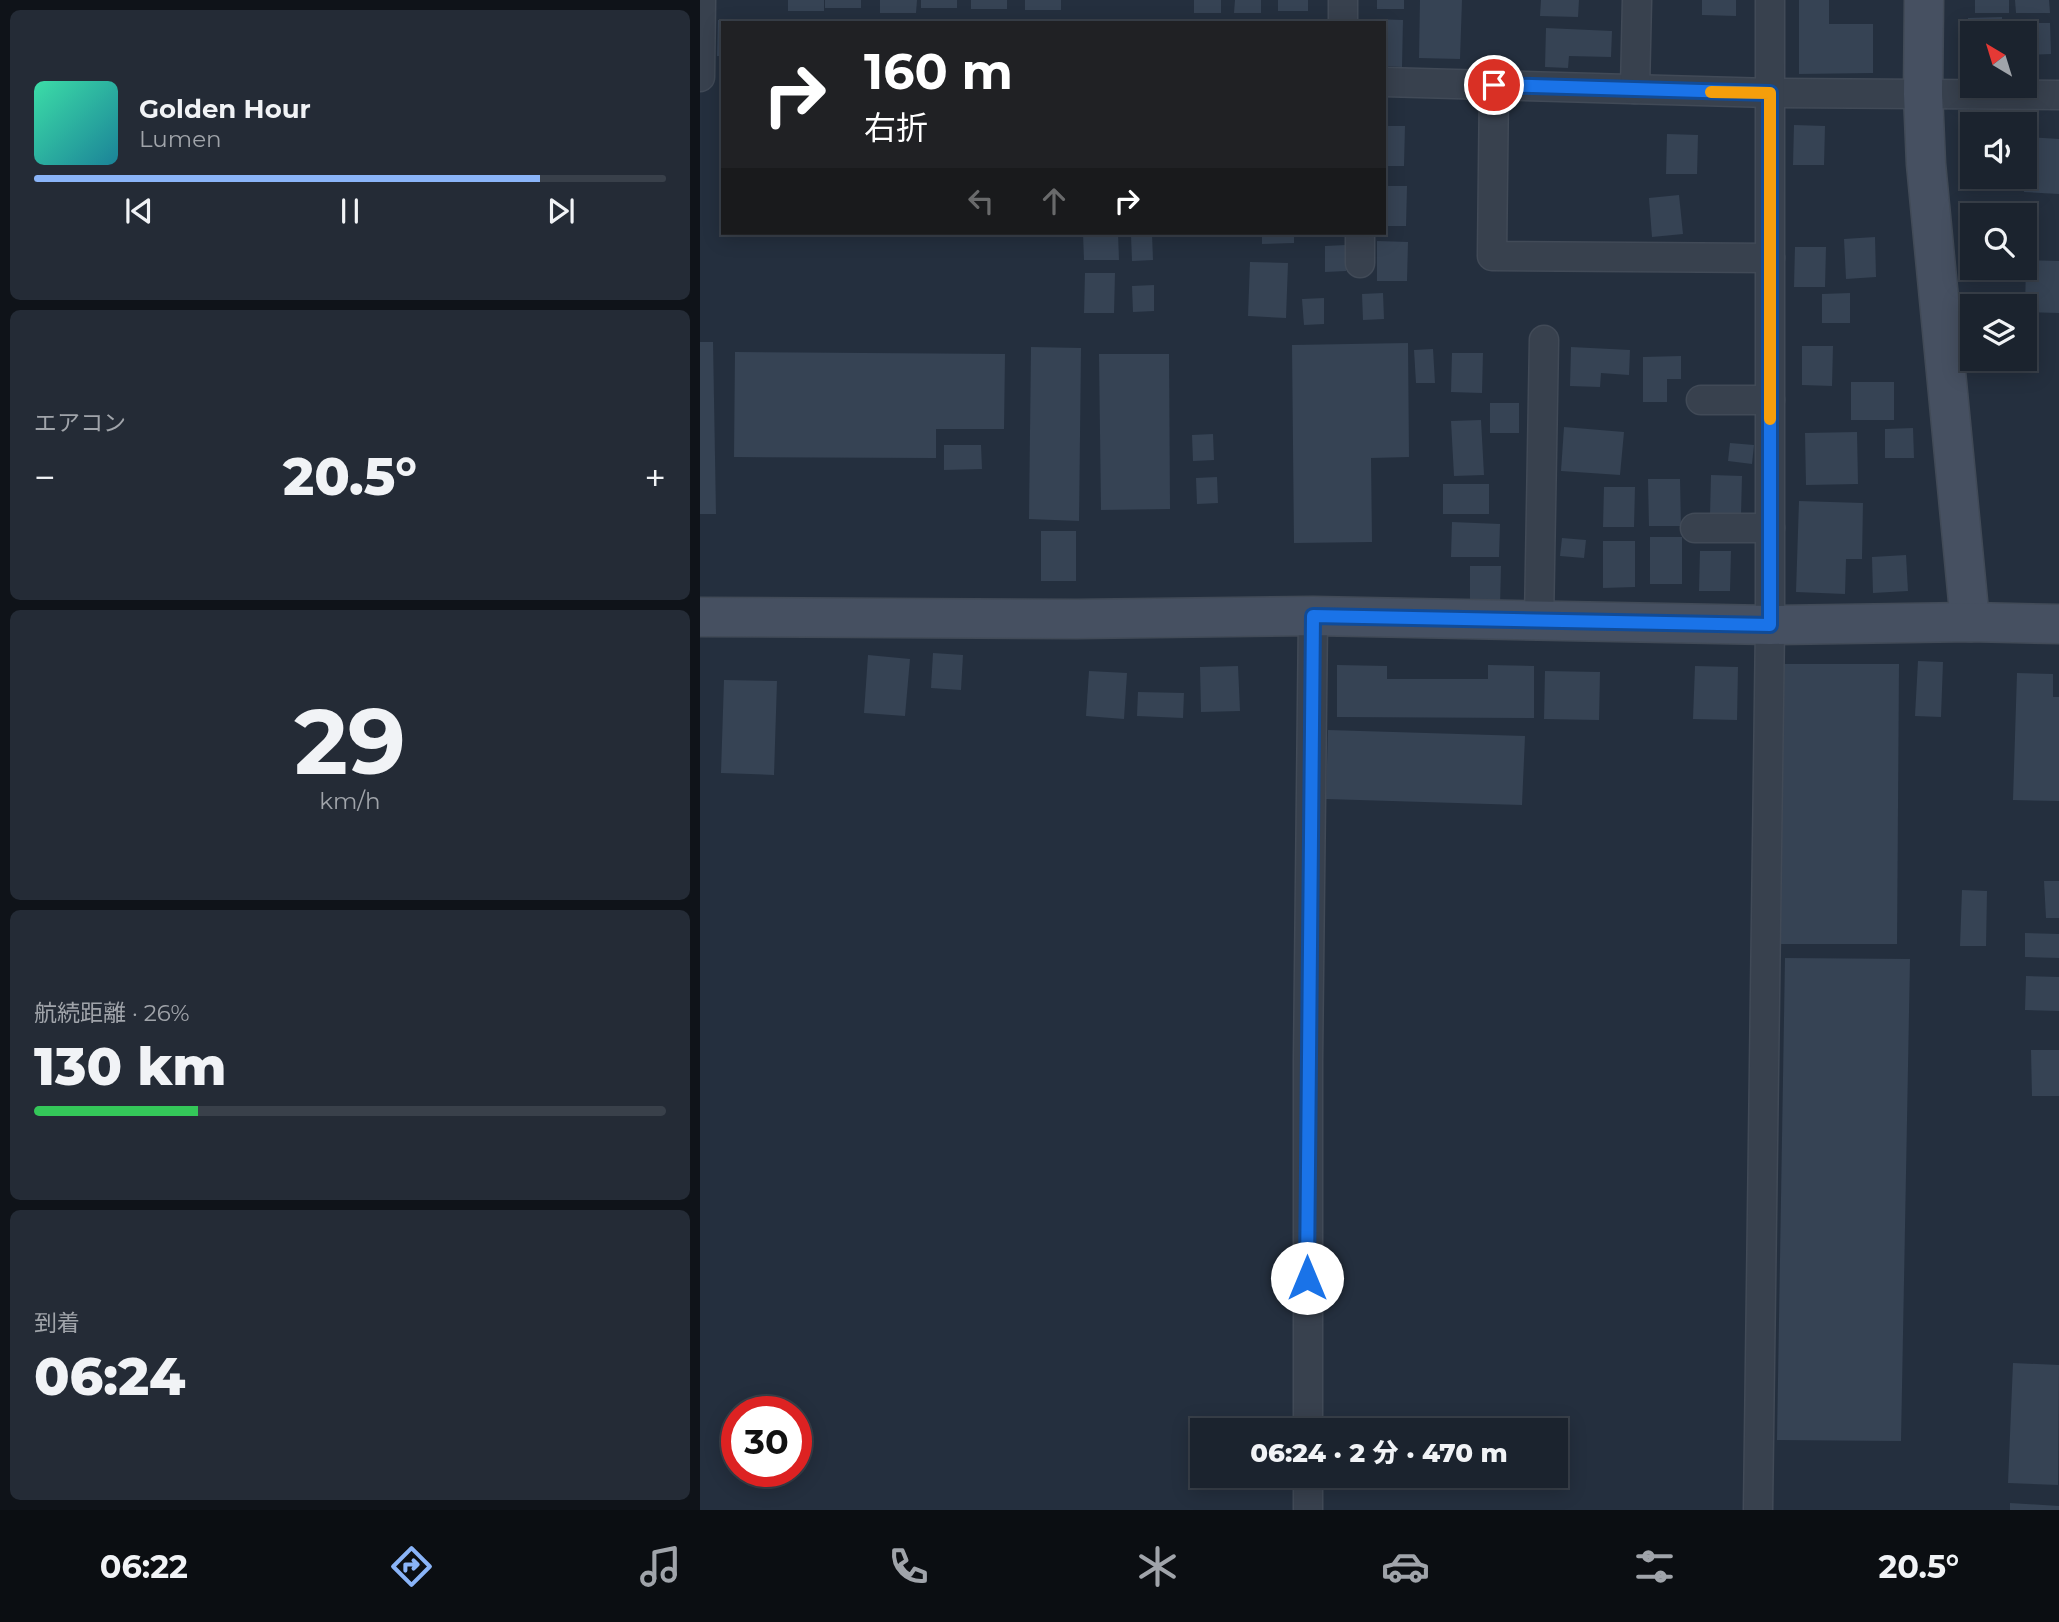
<!DOCTYPE html>
<html lang="ja">
<meta charset="utf-8">
<style>
body{margin:0;font-family:Montserrat,"Noto Sans JP",sans-serif;background:#242b36;color:#f1f3f6;height:100vh;display:flex;flex-direction:column;font-size:26px;white-space:nowrap}
*{box-sizing:border-box;margin:0}
p{font-size:23px;color:#a0a4aa}
.icon{flex:none;width:38px;height:38px;fill:none;stroke:currentColor;stroke-width:2;stroke-linecap:round;stroke-linejoin:round}
.map{position:relative;flex:1;overflow:hidden}
.sheet{display:flex;flex-direction:column;gap:10px;padding:10px;background:#0f1319;width:700px}
.sheet>*{flex:none}
.hud{position:absolute;left:21px;top:21px;width:665px;height:214px;border-radius:0px;box-shadow:0 4px 18px #0003,0 0 0 2px #39404a;background:#202124;color:#fff;overflow:hidden}
.needle{width:46px;rotate:322deg}
.fabs{position:absolute;left:1260px;top:21px;display:grid;gap:14px}
.fabs a{display:grid;place-items:center;width:77px;height:77px;border-radius:0px;background:#1b232e;box-shadow:0 4px 18px #0003,0 0 0 2px #39404a;font-size:35px}
.speed{position:absolute;left:21px;top:1396px;display:flex;gap:14px;font-size:35px;font-weight:700;text-align:center}
.speed>*{display:grid;place-content:center;width:91px;height:91px;border-radius:50%;background:#1b232e;box-shadow:0 4px 18px #0003,0 0 0 2px #39404a;line-height:1}
.speed .limit{border:10px solid #d22;background:#fff;color:#111}
.pin{position:absolute;display:grid;place-items:center;width:60px;height:60px;color:#fff;margin:-30px;border:4px solid #fff;border-radius:50%;box-shadow:0 2px 7px #0007}
.me{position:absolute;width:77px;margin:-38px;rotate:0deg;stroke-linejoin:round;filter:drop-shadow(0 0 5px #0008)}
.turn{display:flex;align-items:center;gap:24px;height:147px;padding:0 28px;font-size:32px}
.turn .icon{width:91px;height:91px;stroke-width:2.5}
.turn b{display:block;font-size:49px;line-height:60px}
.lanes{display:flex;align-items:center;height:66px;padding:0 28px;background:#0003;justify-content:center;gap:35px;direction:ltr}
.lanes .off{opacity:.35}
.big{font-size:52px;font-weight:800;line-height:1.1}
.sheet .widget{flex:1;display:flex;flex-direction:column;justify-content:center;gap:10px;min-width:0;padding:0 24px;border-radius:10px;background:#242b36}
.sheet .dial{align-items:center;gap:0}
.dial b{font-size:91px;line-height:1}
.song{display:flex;align-items:center;gap:21px}
.cover{width:84px;height:84px;border-radius:10px;background:linear-gradient(135deg,hsl(160 70% 55%),hsl(190 70% 35%))}
.played{height:7px;border-radius:4px;background:linear-gradient(90deg,#8ab4f8 80%,#39404a 80%)}
.keys{display:flex;justify-content:space-around;direction:ltr}
.heat{display:flex;justify-content:space-between;align-items:center;font-size:38px;direction:ltr}
.charge{height:10px;border-radius:5px;background:linear-gradient(90deg,#34c759 26%,#39404a 0)}
.trip{position:absolute;left:490px;top:1418px;width:378px;height:70px;border-radius:0px;background:#1b232e;box-shadow:0 4px 18px #0003,0 0 0 2px #39404a;font-weight:800;line-height:70px;text-align:center}
.dock{display:flex;height:112px;justify-content:space-around;align-items:center;background:#0b0e12;color:#a0a4aa}
.dock .icon{width:49px;height:49px}
.dock .selected{color:#8ab4f8}
.dock b{font-size:32px;color:#f1f3f6}
main{display:flex;flex:1;min-height:0}
.map>svg:first-child{display:block}
</style>
<main>
<section class="sheet">
<div class="widget">
<div class="song"><i class="cover"></i><div><b>Golden Hour</b><p>Lumen</p></div></div>
<div class="played"></div>
<div class="keys"><svg class="icon" aria-label="previous" viewBox="0 0 24 24"><path d="M18 5L8 12l10 7zM5 5v14"/></svg><svg class="icon" aria-label="pause" viewBox="0 0 24 24"><path d="M8 5v14M16 5v14"/></svg><svg class="icon" aria-label="next" viewBox="0 0 24 24"><path d="M6 5l10 7-10 7zM19 5v14"/></svg></div>
</div>
<div class="widget"><p>エアコン</p>
<div class="heat"><a>−</a><b class="big">20.5°</b><a>+</a></div>
</div>
<div class="widget dial"><b>29</b><p>km/h</p></div>
<div class="widget"><p>航続距離 · 26%</p><b class="big">130 km</b><div class="charge"></div></div>
<div class="widget"><p>到着</p><b class="big">06:24</b></div>
</section>
<div class="map">
<svg width="1359" height="1510" viewBox="0 0 1359 1510">
<rect width="100%" height="100%" fill="#242f3e"/>
<!-- building -->
<g fill="#364354">
<rect x="88" y="0" width="36" height="11"/>
<rect x="125" y="0" width="36" height="8"/>
<path d="M 180,0 L 217,0 L 216,13 L 180,13 Z"/>
<rect x="221" y="0" width="36" height="8"/>
<rect x="271" y="0" width="36" height="9"/>
<rect x="325" y="0" width="36" height="10"/>
<rect x="494" y="0" width="27" height="13"/>
<path d="M 535,0 L 561,0 L 561,13 L 534,13 Z"/>
<rect x="578" y="0" width="30" height="11"/>
<rect x="677" y="0" width="27" height="9"/>
<path d="M 720,0 L 762,0 L 760,59 L 719,58 Z"/>
<path d="M 841,0 L 879,0 L 878,17 L 840,16 Z"/>
<path d="M 1002,0 L 1036,0 L 1036,16 L 1002,15 Z"/>
<path d="M 1099,0 L 1129,0 L 1129,24 L 1173,24 L 1173,73 L 1099,74 Z"/>
<rect x="1275" y="0" width="34" height="13"/>
<path d="M 1315,0 L 1349,0 L 1350,13 L 1316,13 Z"/>
<path d="M 1302,17 L 1302,33 L 1272,33 L 1272,50 L 1268,50 L 1268,18 Z"/>
<path d="M 674,19 L 703,20 L 702,67 L 684,66 L 684,23 L 674,23 Z"/>
<path d="M 18,20 L 53,20 L 53,23 L 23,23 L 23,56 L 17,56 Z"/>
<path d="M 1316,23 L 1350,23 L 1351,54 L 1325,55 L 1325,33 L 1316,33 Z"/>
<path d="M 846,28 L 912,31 L 911,57 L 869,56 L 868,68 L 845,67 Z"/>
<path d="M 1094,125 L 1125,126 L 1124,165 L 1093,165 Z"/>
<path d="M 684,126 L 705,126 L 704,166 L 684,166 Z"/>
<path d="M 967,134 L 998,135 L 997,174 L 966,174 Z"/>
<path d="M 1327,137 L 1359,139 L 1359,194 L 1324,192 Z"/>
<path d="M 1272,177 L 1301,177 L 1301,187 L 1271,186 Z"/>
<path d="M 684,186 L 707,186 L 706,226 L 684,226 Z"/>
<path d="M 979,195 L 983,234 L 952,237 L 949,198 Z"/>
<path d="M 383,233 L 418,233 L 419,260 L 384,260 Z"/>
<path d="M 562,233 L 594,233 L 594,243 L 562,244 Z"/>
<path d="M 452,234 L 453,260 L 432,261 L 431,235 Z"/>
<path d="M 1175,237 L 1176,277 L 1146,279 L 1144,239 Z"/>
<path d="M 677,241 L 708,242 L 707,281 L 677,281 Z"/>
<path d="M 646,245 L 646,271 L 625,272 L 625,246 Z"/>
<path d="M 1095,247 L 1126,247 L 1125,287 L 1094,287 Z"/>
<path d="M 1326,260 L 1359,261 L 1359,313 L 1325,312 Z"/>
<path d="M 550,262 L 588,263 L 586,318 L 548,316 Z"/>
<path d="M 385,273 L 415,273 L 414,313 L 384,313 Z"/>
<path d="M 454,285 L 454,311 L 433,312 L 432,286 Z"/>
<path d="M 683,293 L 684,319 L 663,320 L 662,294 Z"/>
<path d="M 1150,293 L 1150,323 L 1122,323 L 1122,294 Z"/>
<path d="M 624,298 L 624,324 L 604,325 L 602,299 Z"/>
<path d="M 0,342 L 13,342 L 16,514 L 0,514 Z"/>
<path d="M 708,343 L 709,457 L 671,458 L 672,542 L 594,543 L 592,345 Z"/>
<path d="M 1102,346 L 1133,346 L 1132,386 L 1102,385 Z"/>
<path d="M 331,347 L 381,348 L 379,521 L 329,519 Z"/>
<path d="M 871,347 L 930,350 L 929,375 L 901,373 L 900,387 L 870,386 Z"/>
<path d="M 733,349 L 735,383 L 716,383 L 714,350 Z"/>
<path d="M 35,352 L 305,354 L 304,429 L 236,429 L 236,458 L 34,457 Z"/>
<path d="M 752,353 L 783,353 L 782,393 L 751,392 Z"/>
<path d="M 399,354 L 469,354 L 470,509 L 401,510 Z"/>
<path d="M 981,356 L 981,379 L 967,379 L 967,402 L 943,402 L 943,357 Z"/>
<rect x="1151" y="382" width="43" height="38"/>
<rect x="790" y="403" width="29" height="30"/>
<path d="M 781,420 L 784,475 L 754,476 L 751,421 Z"/>
<path d="M 864,427 L 924,432 L 920,475 L 861,471 Z"/>
<path d="M 1213,428 L 1214,458 L 1185,458 L 1185,429 Z"/>
<path d="M 1157,432 L 1158,484 L 1106,485 L 1105,433 Z"/>
<path d="M 513,434 L 514,460 L 493,461 L 492,435 Z"/>
<path d="M 1030,443 L 1054,445 L 1052,464 L 1028,461 Z"/>
<path d="M 244,445 L 281,445 L 282,469 L 244,470 Z"/>
<path d="M 1011,475 L 1042,476 L 1041,515 L 1010,515 Z"/>
<path d="M 517,477 L 518,503 L 497,504 L 496,478 Z"/>
<path d="M 948,479 L 980,479 L 981,526 L 949,526 Z"/>
<rect x="743" y="484" width="46" height="30"/>
<path d="M 904,487 L 935,487 L 934,527 L 903,527 Z"/>
<path d="M 1099,501 L 1163,503 L 1162,559 L 1146,559 L 1145,594 L 1096,592 Z"/>
<path d="M 752,522 L 800,524 L 799,557 L 751,557 Z"/>
<rect x="341" y="531" width="35" height="50"/>
<rect x="950" y="537" width="32" height="47"/>
<path d="M 862,538 L 886,540 L 884,558 L 860,556 Z"/>
<path d="M 903,541 L 935,541 L 935,587 L 903,588 Z"/>
<path d="M 1000,551 L 1031,551 L 1030,591 L 999,591 Z"/>
<path d="M 1206,555 L 1208,591 L 1173,593 L 1172,557 Z"/>
<path d="M 770,566 L 801,566 L 800,606 L 770,605 Z"/>
<path d="M 233,653 L 263,655 L 261,690 L 231,688 Z"/>
<path d="M 168,655 L 210,659 L 205,716 L 164,713 Z"/>
<path d="M 1218,661 L 1243,662 L 1241,717 L 1215,716 Z"/>
<path d="M 1082,664 L 1199,664 L 1197,944 L 1079,944 Z"/>
<path d="M 637,665 L 687,666 L 687,679 L 788,679 L 788,665 L 834,666 L 834,718 L 637,717 Z"/>
<path d="M 538,666 L 540,711 L 501,712 L 500,667 Z"/>
<path d="M 995,666 L 1038,667 L 1037,720 L 993,719 Z"/>
<path d="M 389,671 L 427,673 L 424,719 L 386,716 Z"/>
<path d="M 845,671 L 900,672 L 899,720 L 844,719 Z"/>
<path d="M 1317,673 L 1353,674 L 1353,697 L 1359,697 L 1359,801 L 1313,800 Z"/>
<path d="M 24,680 L 77,681 L 74,775 L 21,773 Z"/>
<path d="M 438,692 L 484,693 L 483,718 L 437,716 Z"/>
<path d="M 628,730 L 825,736 L 822,805 L 626,799 Z"/>
<path d="M 1344,881 L 1359,881 L 1359,918 L 1346,918 Z"/>
<path d="M 1262,890 L 1287,891 L 1286,946 L 1260,946 Z"/>
<path d="M 1325,933 L 1359,934 L 1359,958 L 1325,957 Z"/>
<path d="M 1085,958 L 1210,959 L 1201,1441 L 1077,1440 Z"/>
<path d="M 1326,976 L 1359,977 L 1359,1011 L 1325,1010 Z"/>
<path d="M 1331,1050 L 1359,1050 L 1359,1096 L 1332,1096 Z"/>
<path d="M 1313,1363 L 1359,1365 L 1358,1485 L 1308,1483 Z"/>
<path d="M 1310,1503 L 1359,1506 L 1359,1510 L 1310,1510 Z"/>
</g>
<g fill="none" stroke-linecap="round" stroke-linejoin="round">
<defs>
<g id="street">
<path d="M 643,23 L 643,0"/>
<path d="M 0,77 L 1,0"/>
<path d="M 684,82 L 1070,93 L 1359,95"/>
<path d="M 794,85 L 792,256 L 1070,258"/>
<path d="M 935,89 L 937,0"/>
<path d="M 660,263 L 660,233"/>
<path d="M 1001,400 L 1070,400"/>
<path d="M 995,528 L 1070,528"/>
<path d="M 839,621 L 844,340"/>
<path d="M 608,1430 L 608,1061 L 613,616"/>
<path d="M 608,1475 L 608,1510"/>
<path d="M 1058,1510 L 1070,625 L 1070,0"/>
</g>
<g id="secondary">
<path d="M 1224,0 L 1223,94 L 1226,164 L 1270,622"/>
<path d="M 0,617 L 377,619 L 613,616 L 1070,625 L 1270,622 L 1359,624"/>
</g>
</defs>
<!-- street casing -->
<use href="#street" stroke="#414a57" stroke-width="31"/>
<!-- secondary casing -->
<use href="#secondary" stroke="#414a57" stroke-width="41"/>
<!-- street -->
<use href="#street" stroke="#38414e" stroke-width="28"/>
<!-- secondary -->
<use href="#secondary" stroke="#465061" stroke-width="38"/>
</g>
<g fill="none" stroke-linecap="round" stroke-linejoin="round">
<defs>
<path id="route" d="M 607,1278 L 613,616 L 1070,625 L 1070,93 L 794,85"/>
</defs>
<!-- route casing -->
<use href="#route" stroke="#114b97" stroke-width="18"/>
<!-- route -->
<use href="#route" stroke="#1a73e8" stroke-width="12"/>
<!-- slow -->
<path stroke="#f59e0b" stroke-width="12" d="M 1011,92 L 1070,93 L 1070,419"/>
</g>
</svg>
<div class="fabs">
<a><svg class="needle" viewBox="-14 -14 28 28"><path d="M0-13l5 13h-10z" fill="#e53935"/><path d="M0 13l5-13h-10z" fill="#a0a4aa"/></svg></a>
<a><svg class="icon" aria-label="sound" viewBox="0 0 24 24"><path d="M4 9h4l5-4v14l-5-4H4zM17 9q2 3 0 6"/></svg></a>
<a><svg class="icon" aria-label="search" viewBox="0 0 24 24"><circle cx="10" cy="10" r="6"/><path d="M15 15l6 6"/></svg></a>
<a><svg class="icon" aria-label="layers" viewBox="0 0 24 24"><path d="M12 4l9 5-9 5-9-5zM3 14l9 5 9-5"/></svg></a>
</div>
<div class="speed"><div class="limit">30</div></div>
<div class="pin" style="left:794px;top:85px;background:#d93025"><svg class="icon" aria-label="arrive" viewBox="0 0 24 24"><path d="M6 21V4h12l-3 4 3 4H6"/></svg></div>
<svg class="me" style="left:607px;top:1278px" viewBox="-20 -20 40 40"><circle r="19" fill="#fff"/><path d="M0-13L10 11 0 6-10 11z" fill="#1a73e8"/></svg>
<div class="trip">06:24 · 2 分 · 470 m</div>
<div class="hud">
<div class="turn"><svg class="icon" aria-label="right" viewBox="0 0 24 24"><path d="M7 20v-9h11M14 6l5 5-5 5"/></svg><div><b>160 m</b>右折</div></div>
<div class="lanes"><svg class="icon off" aria-label="left" viewBox="0 0 24 24"><path d="M17 20v-9H6M10 6l-5 5 5 5"/></svg><svg class="icon off" aria-label="ahead" viewBox="0 0 24 24"><path d="M12 20V5M6 11l6-6 6 6"/></svg><svg class="icon" aria-label="right" viewBox="0 0 24 24"><path d="M7 20v-9h11M14 6l5 5-5 5"/></svg></div>
</div>
</div>
</main>
<nav class="dock">
<b>06:22</b>
<svg class="icon selected" aria-label="directions" viewBox="0 0 24 24"><path d="M12 3l9 9-9 9-9-9zM9 14v-3h6M13 9l2 2-2 2"/></svg>
<svg class="icon" aria-label="music" viewBox="0 0 24 24"><path d="M9 18V5l10-2v13"/><circle cx="6" cy="18" r="3"/><circle cx="16" cy="16" r="3"/></svg>
<svg class="icon" aria-label="phone" viewBox="0 0 24 24"><path d="M5 4h4l2 5-3 2q2 4 5 5l2-3 5 2v4C11 20 4 13 5 4z"/></svg>
<svg class="icon" aria-label="climate" viewBox="0 0 24 24"><path d="M12 3v18M4 7l16 10M4 17L20 7"/></svg>
<svg class="icon" aria-label="car" viewBox="0 0 24 24"><path d="M5 17H2v-5l4-1 3-4h7l3 4 3 1v5h-3M9 17h6M6 11h13"/><circle cx="7" cy="17" r="2"/><circle cx="17" cy="17" r="2"/></svg>
<svg class="icon" aria-label="filters" viewBox="0 0 24 24"><path d="M4 7h16M4 17h16"/><circle cx="9" cy="7" r="2"/><circle cx="15" cy="17" r="2"/></svg>
<b>20.5°</b>
</nav>
